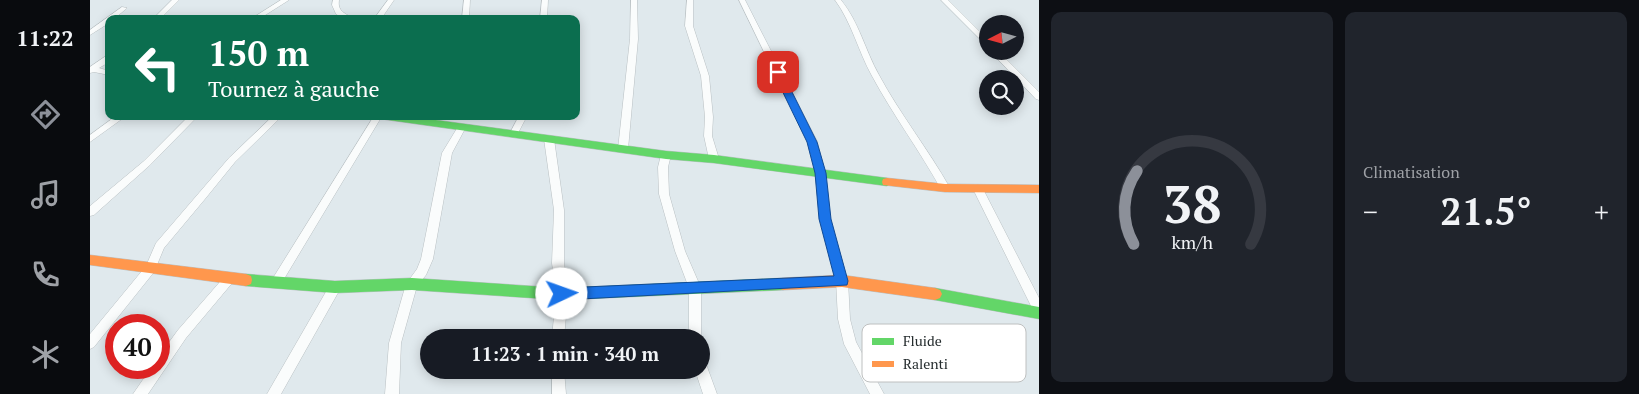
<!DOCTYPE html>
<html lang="fr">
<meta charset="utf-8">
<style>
body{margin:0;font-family:"PT Serif",serif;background:#20242c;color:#f1f3f6;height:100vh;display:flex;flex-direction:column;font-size:19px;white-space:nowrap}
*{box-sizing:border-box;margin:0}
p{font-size:16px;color:#9ea1a6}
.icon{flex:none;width:28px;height:28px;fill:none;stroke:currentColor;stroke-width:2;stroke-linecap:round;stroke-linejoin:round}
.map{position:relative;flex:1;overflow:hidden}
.panel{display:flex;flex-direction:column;gap:12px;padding:12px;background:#0d0f14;width:600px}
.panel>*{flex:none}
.guide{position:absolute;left:15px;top:15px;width:475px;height:105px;border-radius:10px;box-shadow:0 2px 12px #0003;background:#0b6e4f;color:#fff;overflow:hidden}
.needle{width:32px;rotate:264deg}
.tools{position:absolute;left:889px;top:15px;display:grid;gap:10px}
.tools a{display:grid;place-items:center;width:45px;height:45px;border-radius:50%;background:#171b24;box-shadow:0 2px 12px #0003;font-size:25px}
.speed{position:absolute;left:15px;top:314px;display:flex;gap:10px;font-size:25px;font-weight:700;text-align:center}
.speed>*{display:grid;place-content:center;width:65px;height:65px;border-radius:50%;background:#171b24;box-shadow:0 2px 12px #0003;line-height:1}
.speed .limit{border:8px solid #d22;background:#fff;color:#111}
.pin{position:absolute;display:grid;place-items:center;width:42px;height:42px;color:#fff;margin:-21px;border-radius:10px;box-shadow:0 2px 8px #0006}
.me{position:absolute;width:55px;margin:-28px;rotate:87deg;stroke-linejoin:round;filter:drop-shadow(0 0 4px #0008)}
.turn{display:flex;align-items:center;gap:18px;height:105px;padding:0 20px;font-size:22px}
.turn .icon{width:65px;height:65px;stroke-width:2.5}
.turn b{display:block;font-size:35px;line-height:42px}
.big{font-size:38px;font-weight:700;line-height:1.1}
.panel .card{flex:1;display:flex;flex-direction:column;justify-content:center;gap:8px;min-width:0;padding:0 18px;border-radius:10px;background:#20242c}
.panel .dial{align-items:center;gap:0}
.dial svg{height:130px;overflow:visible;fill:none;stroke:#363941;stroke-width:7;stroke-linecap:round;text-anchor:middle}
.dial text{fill:#f1f3f6;stroke:none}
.heat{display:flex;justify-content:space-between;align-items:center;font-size:28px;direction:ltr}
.panel .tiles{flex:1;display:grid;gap:12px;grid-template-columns:repeat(2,1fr)}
.trip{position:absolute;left:330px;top:329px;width:290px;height:50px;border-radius:25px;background:#171b24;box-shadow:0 2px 12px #0003;font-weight:700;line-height:50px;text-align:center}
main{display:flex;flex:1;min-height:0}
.tab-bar{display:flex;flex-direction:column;width:90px;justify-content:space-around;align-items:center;background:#090b0e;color:#9ea1a6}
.tab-bar .icon{width:35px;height:35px}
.tab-bar .selected{color:#8c9099}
.tab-bar b{font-size:22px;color:#f1f3f6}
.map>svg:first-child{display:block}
</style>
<main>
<nav class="tab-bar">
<b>11:22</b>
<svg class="icon selected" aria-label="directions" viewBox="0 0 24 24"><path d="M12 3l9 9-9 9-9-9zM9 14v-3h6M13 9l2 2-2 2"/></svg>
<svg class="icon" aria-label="music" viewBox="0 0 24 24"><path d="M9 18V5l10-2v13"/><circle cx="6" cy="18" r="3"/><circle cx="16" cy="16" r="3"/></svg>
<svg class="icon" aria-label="phone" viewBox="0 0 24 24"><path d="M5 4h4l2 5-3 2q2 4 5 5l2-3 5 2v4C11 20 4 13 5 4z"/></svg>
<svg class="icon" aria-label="climate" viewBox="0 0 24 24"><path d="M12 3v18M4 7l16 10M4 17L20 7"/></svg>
</nav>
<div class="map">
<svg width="949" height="394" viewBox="0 0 949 394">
<rect width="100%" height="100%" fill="#e0e9ed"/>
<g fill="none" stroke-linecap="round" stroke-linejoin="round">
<defs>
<g id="street">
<path d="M 82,0 L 89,0 L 70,19 L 63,19 Z"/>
<path d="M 191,0 L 199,0 L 169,19 L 161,19 Z"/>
<path d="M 243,0 L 249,0 C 247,12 256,13 263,19 L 254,19 L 246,14 L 242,5 Z"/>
<path d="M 298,0 L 304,0 L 291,19 L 284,19 Z"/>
<path d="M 374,0 L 380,0 L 379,19 L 372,19 Z"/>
<path d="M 452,0 L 458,0 L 457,19 L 450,19 Z"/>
<path d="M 541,0 L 547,0 L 548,39 L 538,149 L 533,152 L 528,149 L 540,39 Z"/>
<path d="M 597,0 L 603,0 L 603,26 L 619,76 L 623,117 L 622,136 L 629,159 L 624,162 L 619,159 L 614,136 L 615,117 L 611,76 L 595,26 Z"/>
<path d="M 649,0 L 655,0 L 727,141 L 735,173 L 740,219 L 758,281 L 760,319 L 766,342 L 794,394 L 780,394 L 754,344 L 748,319 L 746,281 L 730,219 L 725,173 L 717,141 Z"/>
<path d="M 745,0 L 751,0 C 769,22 775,50 789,75 C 810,114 838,149 860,188 L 858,191 L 852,191 C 830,151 803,115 782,76 C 768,51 762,23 745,0 Z"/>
<path d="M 851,0 L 858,0 L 898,40 L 898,47 Z"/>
<path d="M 32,7 L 37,8 L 24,19 L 19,19 L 19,23 L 0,35 L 0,30 Z"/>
<path d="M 900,51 L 908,51 L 949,92 L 949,100 L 946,99 Z"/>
<path d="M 16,56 L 19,56 L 19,62 L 9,68 L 19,71 L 19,75 L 4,72 L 0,73 L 0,67 Z"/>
<path d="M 26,116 L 36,116 L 0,142 L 0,135 Z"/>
<path d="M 99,116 L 108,116 L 60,165 L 4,215 L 0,216 L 0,206 L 54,161 Z"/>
<path d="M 183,116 L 192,116 L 145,162 L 115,199 L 74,248 L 64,272 L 4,347 L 0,349 L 0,334 L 56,266 L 66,243 L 139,158 Z"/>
<path d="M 284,116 L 292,116 L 191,284 L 187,286 L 183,284 L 181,281 L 183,278 Z"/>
<path d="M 429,116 L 437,116 L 427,135 L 421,135 L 420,133 Z"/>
<path d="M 372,124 L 376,127 L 362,153 L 343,259 L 336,275 L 327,286 L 311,343 L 309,394 L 295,394 L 299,343 L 316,284 L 327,269 L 331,259 L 352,153 L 369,125 Z"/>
<path d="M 459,136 L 464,139 L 474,210 L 474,263 L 478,294 L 474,338 L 462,338 L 466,294 L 462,263 L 464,210 L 454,139 Z"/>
<path d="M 576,152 L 581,155 L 578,167 L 579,194 L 595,251 L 611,288 L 611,338 L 599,338 L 599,288 L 585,251 L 569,194 L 568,167 L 571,155 Z"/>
<path d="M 888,185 L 893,189 L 949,298 L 949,315 L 945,314 L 883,189 Z"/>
<path d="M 139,274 L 143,276 L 145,279 L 143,282 L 96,338 L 58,394 L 43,394 L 61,368 L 69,368 L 69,356 L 88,330 L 135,276 Z"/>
<path d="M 245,282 L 249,283 L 251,287 L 249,291 L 191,394 L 177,394 L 241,283 Z"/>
<path d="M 611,362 L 616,364 L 627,394 L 613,394 L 605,370 L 611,370 Z"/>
<path d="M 462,370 L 474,370 L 476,394 L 462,394 Z"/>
</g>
<g id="fast">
<path d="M 286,116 L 316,116 L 576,151 L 624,155 L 797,178 L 802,182 L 797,186 L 624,163 L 576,159 L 291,119 Z"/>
<path d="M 156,274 L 245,281 L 322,278 L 472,288 L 693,278 L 698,280 L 699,284 L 698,288 L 693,290 L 472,300 L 322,290 L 245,293 L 156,286 L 151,284 L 150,280 L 151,276 Z"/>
<path d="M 845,288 L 949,307 L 949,319 L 845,300 L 840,298 L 838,294 L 840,290 Z"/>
</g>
<g id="slow">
<path d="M 797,178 L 855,184 L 949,185 L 949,193 L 855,192 L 793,185 L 792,182 L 793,179 Z"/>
<path d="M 0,255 L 156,274 L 161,276 L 162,280 L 161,284 L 156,286 L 0,265 Z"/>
<path d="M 752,275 L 845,288 L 850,290 L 852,294 L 850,298 L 845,300 L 752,287 L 693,290 L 688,288 L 687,284 L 688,280 L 693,278 Z"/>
</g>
</defs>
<!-- street casing -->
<use href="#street" stroke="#b9c0c3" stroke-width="1"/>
<!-- fast casing -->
<use href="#fast" stroke="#b9c0c3" stroke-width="1"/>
<!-- slow casing -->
<use href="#slow" stroke="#b9c0c3" stroke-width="1"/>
<!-- street -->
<use href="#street" fill="#fafcfc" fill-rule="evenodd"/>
<!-- fast -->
<use href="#fast" fill="#63d668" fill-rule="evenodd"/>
<!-- slow -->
<use href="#slow" fill="#ff974d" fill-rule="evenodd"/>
</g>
<!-- route -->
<path fill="#1a73e8" stroke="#114b97" d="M 685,70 L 691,70 L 727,142 L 736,173 L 741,219 L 758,281 L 757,285 L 472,300 L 467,298 L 465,294 L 467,290 L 472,288 L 744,276 L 729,219 L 725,173 L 717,142 L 683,72 Z"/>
<!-- legend -->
<rect x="772" y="324" width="164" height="58" rx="8" fill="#fff" stroke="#bec0c0" stroke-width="1"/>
<rect x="782" y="338" width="22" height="7" fill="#63d668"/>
<rect x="782" y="361" width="22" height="6" fill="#ff974d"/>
<g font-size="14" fill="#252c2e">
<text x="813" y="346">Fluide</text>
<text x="813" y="369">Ralenti</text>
</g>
</svg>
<div class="tools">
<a><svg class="needle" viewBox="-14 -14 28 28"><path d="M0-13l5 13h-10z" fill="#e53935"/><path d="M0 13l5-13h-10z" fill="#9ea1a6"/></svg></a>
<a><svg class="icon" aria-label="search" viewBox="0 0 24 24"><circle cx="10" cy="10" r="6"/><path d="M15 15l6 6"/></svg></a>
</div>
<div class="speed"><div class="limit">40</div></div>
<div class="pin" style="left:688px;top:72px;background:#d93025"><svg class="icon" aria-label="arrive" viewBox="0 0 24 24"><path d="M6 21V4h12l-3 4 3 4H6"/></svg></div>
<svg class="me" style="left:472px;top:294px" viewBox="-20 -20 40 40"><circle r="19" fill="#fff"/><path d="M0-13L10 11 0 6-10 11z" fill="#1a73e8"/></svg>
<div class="trip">11:23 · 1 min · 340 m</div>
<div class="guide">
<div class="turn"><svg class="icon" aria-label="left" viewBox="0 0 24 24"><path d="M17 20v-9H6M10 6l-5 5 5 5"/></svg><div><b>150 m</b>Tournez à gauche</div></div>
</div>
</div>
<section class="panel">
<div class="tiles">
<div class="card dial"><svg viewBox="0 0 100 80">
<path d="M14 69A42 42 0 1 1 86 69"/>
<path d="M14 69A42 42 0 0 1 16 24" stroke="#8c9099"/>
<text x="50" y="56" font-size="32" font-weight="700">38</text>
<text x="50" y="72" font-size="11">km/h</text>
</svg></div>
<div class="card"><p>Climatisation</p>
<div class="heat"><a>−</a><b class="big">21.5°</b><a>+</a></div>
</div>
</div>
</section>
</main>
